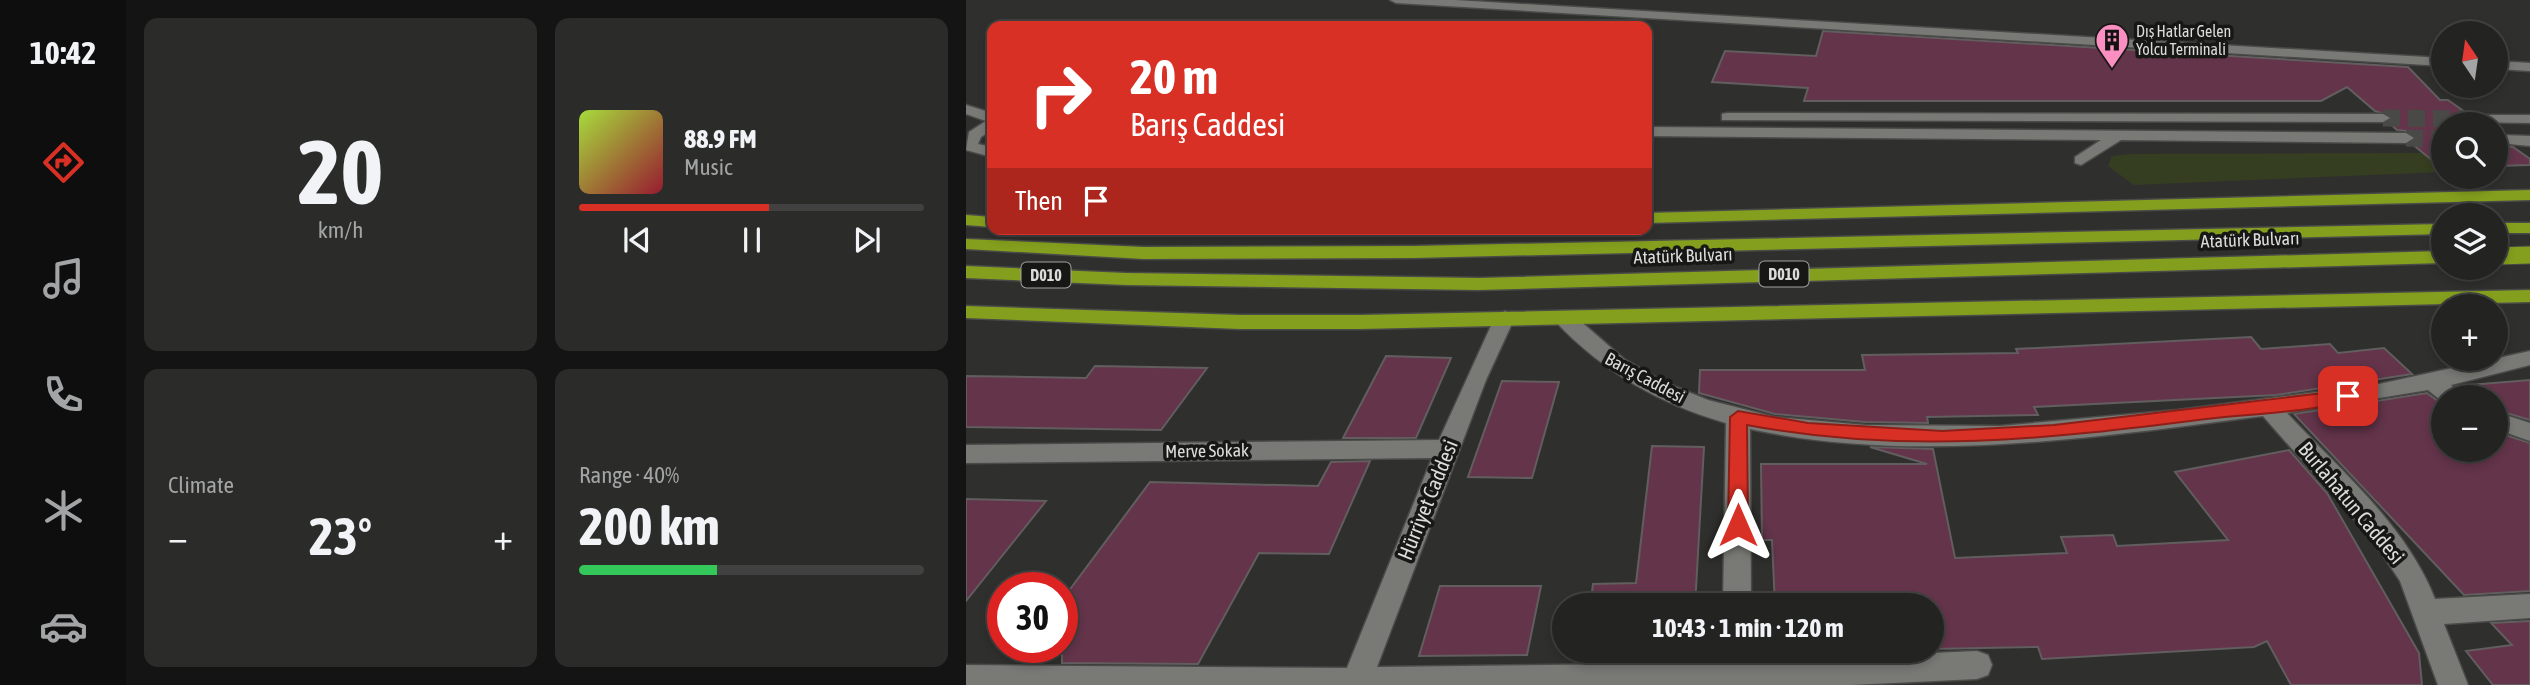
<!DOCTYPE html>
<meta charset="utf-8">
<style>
body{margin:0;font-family:"Asap Condensed",sans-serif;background:#2b2c2a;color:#f1f3f6;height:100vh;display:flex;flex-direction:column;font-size:26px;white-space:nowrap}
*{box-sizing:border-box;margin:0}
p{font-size:23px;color:#a3a4a5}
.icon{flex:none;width:38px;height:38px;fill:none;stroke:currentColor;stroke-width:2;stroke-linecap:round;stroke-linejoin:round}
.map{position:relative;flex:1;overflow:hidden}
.side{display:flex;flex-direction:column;gap:18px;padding:18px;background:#131413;width:840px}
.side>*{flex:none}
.top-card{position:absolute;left:21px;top:21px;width:665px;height:214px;border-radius:14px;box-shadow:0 4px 10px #0003,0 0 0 2px #404140;background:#d93025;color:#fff;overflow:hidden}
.needle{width:46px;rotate:347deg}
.buttons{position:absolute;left:1465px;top:21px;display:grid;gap:14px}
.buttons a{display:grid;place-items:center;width:77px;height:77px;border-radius:50%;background:#232422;box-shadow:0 4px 10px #0003,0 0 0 2px #404140;font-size:35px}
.speed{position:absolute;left:21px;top:572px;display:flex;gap:14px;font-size:35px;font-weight:700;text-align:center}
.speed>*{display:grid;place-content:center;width:91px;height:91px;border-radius:50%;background:#232422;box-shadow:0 4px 10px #0003,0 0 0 2px #404140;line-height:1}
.speed .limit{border:10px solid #d22;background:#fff;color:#111}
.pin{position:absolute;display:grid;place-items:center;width:60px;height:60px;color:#fff;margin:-30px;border-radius:14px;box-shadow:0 4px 10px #0006}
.me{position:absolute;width:77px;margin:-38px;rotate:0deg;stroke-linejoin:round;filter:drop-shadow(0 0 5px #0008)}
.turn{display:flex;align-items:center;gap:24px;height:147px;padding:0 28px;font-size:32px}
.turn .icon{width:91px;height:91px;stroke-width:2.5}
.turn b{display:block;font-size:49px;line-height:60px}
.then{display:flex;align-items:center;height:66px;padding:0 28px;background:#0003;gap:14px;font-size:26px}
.big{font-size:52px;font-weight:700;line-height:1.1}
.side .tile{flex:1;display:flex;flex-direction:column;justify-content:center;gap:10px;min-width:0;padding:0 24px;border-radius:14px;background:#2b2c2a}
.side .dial{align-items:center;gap:0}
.dial b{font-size:91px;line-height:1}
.song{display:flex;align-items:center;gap:21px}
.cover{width:84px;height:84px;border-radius:10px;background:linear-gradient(135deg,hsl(80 70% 55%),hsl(350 70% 35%))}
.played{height:7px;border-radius:4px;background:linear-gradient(90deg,#d93025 55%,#404140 55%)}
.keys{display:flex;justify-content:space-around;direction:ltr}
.heat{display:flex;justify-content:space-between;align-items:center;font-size:38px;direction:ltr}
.charge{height:10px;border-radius:5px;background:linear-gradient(90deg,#34c759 40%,#404140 0)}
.side .tiles{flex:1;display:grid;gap:18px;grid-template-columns:repeat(2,1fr)}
.trip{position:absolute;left:586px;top:593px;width:392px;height:70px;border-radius:35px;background:#232422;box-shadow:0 4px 10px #0003,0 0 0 2px #404140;font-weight:700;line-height:70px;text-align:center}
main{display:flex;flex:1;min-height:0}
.menu{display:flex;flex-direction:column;width:126px;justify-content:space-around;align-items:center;background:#0e0e0e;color:#a3a4a5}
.menu .icon{width:49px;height:49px}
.menu .current{color:#d93025}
.menu b{font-size:32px;color:#f1f3f6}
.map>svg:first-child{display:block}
</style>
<main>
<nav class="menu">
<b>10:42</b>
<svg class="icon current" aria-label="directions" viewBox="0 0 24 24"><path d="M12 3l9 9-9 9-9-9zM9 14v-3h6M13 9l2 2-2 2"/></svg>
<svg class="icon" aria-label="music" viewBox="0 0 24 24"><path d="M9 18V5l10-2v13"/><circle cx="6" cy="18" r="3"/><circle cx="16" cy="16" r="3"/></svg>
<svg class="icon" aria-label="phone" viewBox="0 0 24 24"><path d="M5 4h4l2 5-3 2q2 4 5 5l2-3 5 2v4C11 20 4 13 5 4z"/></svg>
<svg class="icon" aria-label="climate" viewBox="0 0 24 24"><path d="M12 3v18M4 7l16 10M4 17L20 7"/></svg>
<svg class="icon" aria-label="car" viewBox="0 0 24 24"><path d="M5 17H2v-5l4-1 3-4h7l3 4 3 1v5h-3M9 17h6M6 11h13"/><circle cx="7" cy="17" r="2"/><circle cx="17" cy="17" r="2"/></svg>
</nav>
<section class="side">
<div class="tiles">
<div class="tile dial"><b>20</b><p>km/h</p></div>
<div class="tile">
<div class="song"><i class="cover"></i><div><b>88.9 FM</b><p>Music</p></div></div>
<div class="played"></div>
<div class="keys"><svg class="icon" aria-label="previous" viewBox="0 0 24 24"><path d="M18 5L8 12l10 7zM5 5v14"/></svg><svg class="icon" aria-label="pause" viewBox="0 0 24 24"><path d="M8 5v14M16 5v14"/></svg><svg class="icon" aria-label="next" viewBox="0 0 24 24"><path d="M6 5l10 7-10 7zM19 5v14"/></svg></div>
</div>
<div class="tile"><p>Climate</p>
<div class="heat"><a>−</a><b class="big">23°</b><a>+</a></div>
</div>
<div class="tile"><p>Range · 40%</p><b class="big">200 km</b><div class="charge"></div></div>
</div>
</section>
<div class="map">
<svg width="1564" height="685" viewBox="0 0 1564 685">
<rect width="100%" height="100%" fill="#2f302d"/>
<!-- green -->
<path fill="#363e21" d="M 1457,153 L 1472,166 L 1477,166 L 1477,172 L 1168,185 L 1142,166 L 1146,156 L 1166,154 Z"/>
<!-- building -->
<g fill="#63344a" stroke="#625d5f" stroke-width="2">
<path d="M 857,31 L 1442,67 L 1474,100 L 1482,100 L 1503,115 L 1498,118 L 1502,124 L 1477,124 L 1477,166 L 1473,166 L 1445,143 L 1450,139 L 1449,136 L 1441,131 L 1431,130 L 1422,122 L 1426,119 L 1425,116 L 1409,111 L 1381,87 L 1355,101 L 838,101 L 842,88 L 746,82 L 759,51 L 850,56 Z"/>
<path d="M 1530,143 L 1547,147 L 1564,159 L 1564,165 L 1530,166 Z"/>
<path d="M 1285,337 L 1295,349 L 1364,344 L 1372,353 L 1418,348 L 1446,374 L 1310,395 L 1068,407 L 1072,415 L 961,417 L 962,423 L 899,422 L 809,414 L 733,393 L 734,370 L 899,370 L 896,355 L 1052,353 L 1050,349 Z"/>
<path d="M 420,356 L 485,358 L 450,438 L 377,438 Z"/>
<path d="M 129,366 L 241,368 L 195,430 L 0,427 L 0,376 L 120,378 Z"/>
<path d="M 1564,380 L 1564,420 L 1530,410 L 1530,397 L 1500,397 L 1490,386 Z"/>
<path d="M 536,381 L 593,382 L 566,478 L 502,477 Z"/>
<path d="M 1461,393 L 1477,405 L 1477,450 L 1530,450 L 1530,432 L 1564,443 L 1564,591 L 1498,595 L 1328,414 Z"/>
<path d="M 686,446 L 738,447 L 729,606 L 624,606 L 627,584 L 670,583 Z"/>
<path d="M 904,447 L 967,449 L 989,558 L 1101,553 L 1095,537 L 1147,535 L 1151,546 L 1262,540 L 1209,472 L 1323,450 L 1361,493 L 1453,653 L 1456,685 L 1325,685 L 1301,641 L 1288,647 L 1076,659 L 1072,647 L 966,649 L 966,606 L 809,606 L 806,540 L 796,540 L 795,464 L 961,464 Z"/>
<path d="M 404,461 L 363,554 L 293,553 L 232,664 L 96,663 L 96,600 L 184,482 L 352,486 L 365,462 Z"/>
<path d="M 0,499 L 80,501 L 0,601 Z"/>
<path d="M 474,586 L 575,586 L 561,655 L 453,656 Z"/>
<path d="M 1564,621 L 1564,685 L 1527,685 L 1500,651 L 1546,645 L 1525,623 Z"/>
<path d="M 618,651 L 728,651 L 728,655 L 617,657 Z"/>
</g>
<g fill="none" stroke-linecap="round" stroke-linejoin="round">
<!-- minor-tunnel -->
<g stroke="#494a47" stroke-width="17" stroke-dasharray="17 8" stroke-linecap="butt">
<path d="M 1417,118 L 1508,119"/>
<path d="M 1440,138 L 1477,139"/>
</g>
<defs>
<g id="minor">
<path d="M 424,0 L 489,0 L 1477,58 L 1477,66 L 430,3 Z"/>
<path d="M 1530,61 L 1564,63 L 1564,71 L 1530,69 Z"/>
<path d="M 0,105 L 26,113 L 26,130 L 15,137 L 12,144 L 26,147 L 26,157 L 0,150 L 3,132 L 20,121 L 0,114 Z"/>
<path d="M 761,113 L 1417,114 L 1424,118 L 1417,122 L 756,120 L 756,114 Z"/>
<path d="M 1508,115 L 1564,115 L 1564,123 L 1503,122 L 1501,119 Z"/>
<path d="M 681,127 L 1440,133 L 1448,138 L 1440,143 L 1155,140 L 1115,165 L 1109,163 L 1109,157 L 1135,140 L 681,136 Z"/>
<path d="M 1537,135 L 1564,136 L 1564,146 L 1532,143 L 1532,137 Z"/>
<path d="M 539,311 L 549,317 L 520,380 L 411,667 L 756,663 L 756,651 L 786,651 L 786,661 L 1011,651 L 1022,655 L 1026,665 L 1022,675 L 1011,679 L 885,685 L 0,685 L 0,665 L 381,668 L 466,458 L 0,463 L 0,445 L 473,440 L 529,317 Z"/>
<path d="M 597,311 L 604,312 L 658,359 L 698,382 L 742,400 L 809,417 L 899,425 L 1034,426 L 1212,410 L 1413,384 L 1564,351 L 1564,365 L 1485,385 L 1497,397 L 1477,397 L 1477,402 L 1462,390 L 1321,413 C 1374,470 1440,525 1469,599 L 1564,594 L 1564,618 L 1478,624 L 1502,685 L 1472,685 L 1434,581 L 1408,542 L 1297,416 C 1132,437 948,465 784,429 L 785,606 L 757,606 L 760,423 C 694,404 637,372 590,322 L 587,317 L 590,312 Z"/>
<path d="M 1530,412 L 1564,423 L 1564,441 L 1530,429 Z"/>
</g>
<g id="highway">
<path d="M 1564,190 L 1564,200 L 681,223 L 681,213 Z"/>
<path d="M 0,215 L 26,217 L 26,227 L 0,225 Z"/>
<rect x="1530" y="223" width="34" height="10"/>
<path d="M 1477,224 L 1477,234 L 447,258 L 178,259 L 0,249 L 0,239 L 178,247 L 447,246 Z"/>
<path d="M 1477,251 L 1477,263 L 513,290 L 160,285 L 0,278 L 0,266 L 160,273 L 513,278 Z"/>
<path d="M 1564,290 L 1564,302 L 394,329 L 274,329 L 0,318 L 0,306 L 274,315 L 394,315 Z"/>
</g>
</defs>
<!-- minor casing -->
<use href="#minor" stroke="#4a4b48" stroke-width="3"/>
<!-- highway casing -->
<use href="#highway" stroke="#4a4b48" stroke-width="3"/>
<!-- minor -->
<use href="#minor" fill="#797a76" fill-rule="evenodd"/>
<!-- highway -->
<use href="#highway" fill="#849f1d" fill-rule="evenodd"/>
<defs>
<path id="highway-bridge" d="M 1530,256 L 1564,255"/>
</defs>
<!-- highway-bridge casing -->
<use href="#highway-bridge" stroke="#4a4b48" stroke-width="19" stroke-linecap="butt"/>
<!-- highway-bridge -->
<use href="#highway-bridge" stroke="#849f1d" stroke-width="17"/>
</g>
<!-- route -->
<path fill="#d93025" stroke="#8d1f18" stroke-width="2" d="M 1382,390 L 1390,396 L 1388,400 C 1345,412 1285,414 1240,419 C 1083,439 939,455 781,425 L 782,525 L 779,530 L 765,530 L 762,525 L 764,417 L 772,411 L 842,423 L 976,431 L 1088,425 Z"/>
<!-- icons -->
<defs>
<symbol id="building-pin" viewBox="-11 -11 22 30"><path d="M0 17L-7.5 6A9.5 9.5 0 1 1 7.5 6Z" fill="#fc8fc2" stroke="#171816"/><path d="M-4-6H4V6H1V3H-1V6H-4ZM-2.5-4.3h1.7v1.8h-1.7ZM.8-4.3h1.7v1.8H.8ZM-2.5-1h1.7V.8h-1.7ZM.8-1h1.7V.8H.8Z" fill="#111"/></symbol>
</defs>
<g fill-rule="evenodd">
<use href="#building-pin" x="1127" y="21" width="38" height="52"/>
</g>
<g text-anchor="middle" stroke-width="7" stroke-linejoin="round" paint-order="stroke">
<!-- far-poi labels -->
<g font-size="16" fill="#dcddda" stroke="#171816" text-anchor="start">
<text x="1170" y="37">Dış Hatlar Gelen<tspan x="1170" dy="18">Yolcu Terminali</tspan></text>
</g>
<!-- shield labels -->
<g fill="#171816" stroke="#a1a29f" stroke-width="2">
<rect x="793.5" y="261.5" width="49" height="25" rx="5"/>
<rect x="55.5" y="262.5" width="49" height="25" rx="5"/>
</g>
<g font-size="16" font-weight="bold" fill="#dcddda">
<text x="818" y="280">D010</text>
<text x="80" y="281">D010</text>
</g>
<!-- street labels -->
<g font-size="18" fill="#dcddda" stroke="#171816">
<text transform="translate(1284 240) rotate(-2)" y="6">Atatürk Bulvarı</text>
<text transform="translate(717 256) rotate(-2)" y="6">Atatürk Bulvarı</text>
<text transform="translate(679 378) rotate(28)" y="6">Barış Caddesi</text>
<text transform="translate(241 451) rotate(-1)" y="6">Merve Sokak</text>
</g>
<!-- near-street labels -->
<g font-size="21" fill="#dcddda" stroke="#171816">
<text transform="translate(462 500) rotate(-68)" y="7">Hürriyet Caddesi</text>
<text transform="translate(1385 503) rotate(50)" y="7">Burlahatun Caddesi</text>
</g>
</g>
</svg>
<div class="buttons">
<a><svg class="needle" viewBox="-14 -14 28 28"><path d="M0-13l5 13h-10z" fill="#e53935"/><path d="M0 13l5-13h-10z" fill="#a3a4a5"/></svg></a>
<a><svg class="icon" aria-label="search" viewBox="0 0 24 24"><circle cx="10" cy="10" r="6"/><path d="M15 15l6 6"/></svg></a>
<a><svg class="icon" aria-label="layers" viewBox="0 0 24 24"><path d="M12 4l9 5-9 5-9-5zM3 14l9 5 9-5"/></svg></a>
<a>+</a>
<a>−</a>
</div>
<div class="speed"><div class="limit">30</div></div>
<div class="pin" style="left:1382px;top:396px;background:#d93025"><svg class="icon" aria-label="arrive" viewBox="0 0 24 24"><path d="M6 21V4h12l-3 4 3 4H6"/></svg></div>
<svg class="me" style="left:772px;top:525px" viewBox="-20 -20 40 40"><path d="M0-17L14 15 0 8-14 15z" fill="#d93025" stroke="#fff" stroke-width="4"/></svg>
<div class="trip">10:43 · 1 min · 120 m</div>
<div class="top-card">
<div class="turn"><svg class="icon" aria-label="right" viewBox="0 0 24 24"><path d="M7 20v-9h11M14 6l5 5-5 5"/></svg><div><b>20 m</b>Barış Caddesi</div></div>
<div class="then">Then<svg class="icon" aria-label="arrive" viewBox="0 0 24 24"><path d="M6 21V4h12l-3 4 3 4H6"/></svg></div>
</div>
</div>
</main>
